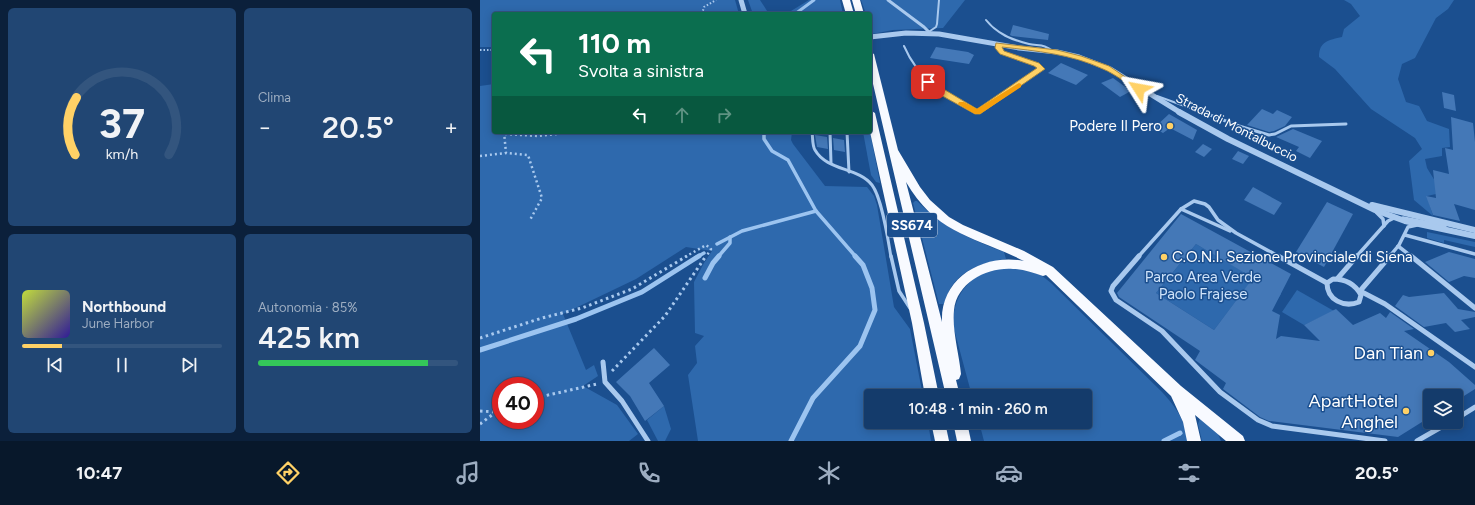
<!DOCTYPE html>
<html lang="it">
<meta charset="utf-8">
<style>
body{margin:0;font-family:Figtree,sans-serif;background:#214673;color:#f1f3f6;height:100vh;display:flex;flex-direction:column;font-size:15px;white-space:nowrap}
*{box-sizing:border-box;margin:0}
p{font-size:13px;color:#9dadc1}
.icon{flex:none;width:22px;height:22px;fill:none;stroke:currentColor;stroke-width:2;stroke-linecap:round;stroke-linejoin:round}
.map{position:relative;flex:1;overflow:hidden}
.side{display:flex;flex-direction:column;gap:8px;padding:8px;background:#0b203b;width:480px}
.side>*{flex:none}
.top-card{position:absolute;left:12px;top:12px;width:380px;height:122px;border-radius:4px;box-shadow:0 2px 10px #0003,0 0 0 1px #33557e;background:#0b6e4f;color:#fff;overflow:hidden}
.controls{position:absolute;left:943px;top:389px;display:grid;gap:8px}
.controls a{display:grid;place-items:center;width:40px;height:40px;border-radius:4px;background:#143b6b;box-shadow:0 2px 10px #0003,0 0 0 1px #33557e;font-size:20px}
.speed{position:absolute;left:12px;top:377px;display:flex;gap:8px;font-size:20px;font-weight:700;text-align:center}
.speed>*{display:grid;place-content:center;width:52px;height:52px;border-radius:50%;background:#143b6b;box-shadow:0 2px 10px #0003,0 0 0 1px #33557e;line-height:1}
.speed .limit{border:6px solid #d22;background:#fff;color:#111}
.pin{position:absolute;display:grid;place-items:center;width:34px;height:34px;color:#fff;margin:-17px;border-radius:8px;box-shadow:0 2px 6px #0006}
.me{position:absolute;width:44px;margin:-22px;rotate:304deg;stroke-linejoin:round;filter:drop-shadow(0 0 3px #0008)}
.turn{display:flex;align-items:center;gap:14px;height:84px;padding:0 20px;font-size:18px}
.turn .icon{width:52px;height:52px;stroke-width:2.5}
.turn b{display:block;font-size:28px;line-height:34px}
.lanes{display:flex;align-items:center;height:38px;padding:0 20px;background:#0003;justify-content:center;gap:20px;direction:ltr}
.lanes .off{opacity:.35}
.big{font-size:30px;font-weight:600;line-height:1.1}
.side .card{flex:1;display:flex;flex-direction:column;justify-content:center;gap:6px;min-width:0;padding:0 14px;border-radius:6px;background:#214673}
.side .dial{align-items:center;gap:0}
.dial svg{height:104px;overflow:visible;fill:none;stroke:#33557e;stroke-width:7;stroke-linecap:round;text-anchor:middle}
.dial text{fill:#f1f3f6;stroke:none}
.song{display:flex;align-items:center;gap:12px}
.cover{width:48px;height:48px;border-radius:6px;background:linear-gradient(135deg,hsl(70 70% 55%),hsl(250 70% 35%))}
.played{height:4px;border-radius:2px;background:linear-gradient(90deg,#ffd166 20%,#33557e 20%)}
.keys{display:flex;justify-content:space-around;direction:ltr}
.heat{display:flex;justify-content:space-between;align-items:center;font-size:22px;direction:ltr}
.charge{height:6px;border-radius:3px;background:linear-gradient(90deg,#34c759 85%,#33557e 0)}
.side .tiles{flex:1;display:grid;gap:8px;grid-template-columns:repeat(2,1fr)}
.trip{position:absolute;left:384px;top:389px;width:228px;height:40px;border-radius:4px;background:#143b6b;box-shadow:0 2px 10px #0003,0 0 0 1px #33557e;font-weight:600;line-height:40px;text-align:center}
.tabs{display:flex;height:64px;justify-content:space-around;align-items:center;background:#08182b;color:#9dadc1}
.tabs .icon{width:28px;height:28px}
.tabs .selected{color:#ffd166}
.tabs b{font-size:18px;color:#f1f3f6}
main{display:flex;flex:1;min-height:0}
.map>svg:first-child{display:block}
</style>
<main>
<section class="side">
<div class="tiles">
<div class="card dial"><svg viewBox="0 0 100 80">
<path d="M14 69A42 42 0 1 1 86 69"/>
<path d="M14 69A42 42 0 0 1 15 25" stroke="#ffd166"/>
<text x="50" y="56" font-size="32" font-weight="700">37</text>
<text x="50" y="72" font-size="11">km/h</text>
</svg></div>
<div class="card"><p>Clima</p>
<div class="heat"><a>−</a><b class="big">20.5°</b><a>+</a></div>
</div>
<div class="card">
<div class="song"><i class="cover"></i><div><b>Northbound</b><p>June Harbor</p></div></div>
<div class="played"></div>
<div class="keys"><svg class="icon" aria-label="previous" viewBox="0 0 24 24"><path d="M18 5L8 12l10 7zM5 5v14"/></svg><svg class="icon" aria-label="pause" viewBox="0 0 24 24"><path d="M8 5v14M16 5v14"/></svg><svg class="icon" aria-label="next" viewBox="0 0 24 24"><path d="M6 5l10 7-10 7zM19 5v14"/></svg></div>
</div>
<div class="card"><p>Autonomia · 85%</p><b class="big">425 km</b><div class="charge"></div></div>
</div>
</section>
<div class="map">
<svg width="995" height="441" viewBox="0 0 995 441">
<rect width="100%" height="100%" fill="#1b4f8f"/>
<!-- green -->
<g fill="#2e69ad" fill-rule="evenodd">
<path d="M 0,0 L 255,0 L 259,14 L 14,14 L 14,47 L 0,47 Z"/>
<path d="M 268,0 L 280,0 L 289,14 L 273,14 Z"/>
<path d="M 329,0 L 360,0 L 363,14 L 289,14 L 311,11 Z"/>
<path d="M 381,0 L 485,0 L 463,28 L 413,30 L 392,34 L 390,14 L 386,14 Z"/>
<path d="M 864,0 L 974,0 L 968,9 L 956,18 L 935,58 L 922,64 L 918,79 L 926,102 L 939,106 L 947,121 L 969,129 L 970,147 L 962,148 L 962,156 L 945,159 L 947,168 L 955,181 L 956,194 L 947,196 L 953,216 L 934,200 L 929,161 L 942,149 L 935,138 L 891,109 L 855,69 L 839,57 C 839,41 849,40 862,37 L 864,29 L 880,16 L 871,4 Z"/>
<path d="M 14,84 L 14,132 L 312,132 L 311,140 L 313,144 L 345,186 L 387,187 L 394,196 L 397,205 L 414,307 L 430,329 L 443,396 L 391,396 L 391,422 L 448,422 L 451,441 L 218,441 L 208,375 L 217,363 L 215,346 L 224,336 L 215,333 L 214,282 L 224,263 L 232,251 L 206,247 L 156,279 L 83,314 L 106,370 L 114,365 L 118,376 L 103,386 L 137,405 L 158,434 L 149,441 L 0,441 L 0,86 ZM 21,386 L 55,386 L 55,420 L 21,420 Z"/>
<path d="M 383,132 L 390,132 L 400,183 L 396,182 L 391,175 Z"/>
<path d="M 435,201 L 437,201 C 465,229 488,238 524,252 L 526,259 C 504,262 482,269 470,289 C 468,294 466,299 464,304 L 459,304 L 433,203 Z"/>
<path d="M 947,232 L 995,242 L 995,247 L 964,240 L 964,243 L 947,238 Z"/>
<path d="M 716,244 L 801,294 L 791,310 L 762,293 L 734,330 L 676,293 Z"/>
<path d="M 536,268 L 561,275 L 571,283 L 682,392 C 697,409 704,418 708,441 L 504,441 L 499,422 L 605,422 L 605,396 L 492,396 L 474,329 C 470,302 486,276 514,269 C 520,267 529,268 536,268 Z"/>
<path d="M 817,290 L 854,311 L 824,325 L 802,312 Z"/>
<path d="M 184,406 L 191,429 L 185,441 L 178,441 L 167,420 Z"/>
<path d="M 720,418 L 738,434 L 741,441 L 722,441 L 718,424 Z"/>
</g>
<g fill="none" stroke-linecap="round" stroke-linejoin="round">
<!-- stream-far2 -->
<path stroke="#9cc4f0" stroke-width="3" d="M 315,14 L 334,0"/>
<!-- stream-far1 -->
<g stroke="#9cc4f0" stroke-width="3.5">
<path d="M 284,132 L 284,139 L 292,151 L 308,160 L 336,211 L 376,257"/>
<path d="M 237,244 L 262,231 L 336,211"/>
<path d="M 217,257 L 224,253"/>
<path d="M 238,257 L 250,243 L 250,237"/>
</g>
<!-- stream -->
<g stroke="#9cc4f0" stroke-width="5">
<path d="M 225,278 L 233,263 L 239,256"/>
<path d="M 0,350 L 96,319 L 162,292 L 219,256"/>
<path d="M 311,441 L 333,398 L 380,346 L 395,310 L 392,288 L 383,265 L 375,256"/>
<path d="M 684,441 L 700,433"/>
</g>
</g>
<!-- building -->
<g fill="#4478b7" fill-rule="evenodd">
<path d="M 533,25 L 569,34 L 568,40 L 532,36 L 530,35 Z"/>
<path d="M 456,47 L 488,52 L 494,55 L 489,64 L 450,58 Z"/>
<path d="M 581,63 L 608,75 L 596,85 L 568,73 Z"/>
<path d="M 633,78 L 651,91 L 640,97 L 621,83 Z"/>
<path d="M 962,92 L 974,95 L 976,111 L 964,108 Z"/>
<path d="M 782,109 L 793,114 L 797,110 L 812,117 L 805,126 L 794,131 L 789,132 L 767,125 Z"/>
<path d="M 689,114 L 717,130 L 713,140 L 690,128 L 683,133 L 674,128 Z"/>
<path d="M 971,117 L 993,123 L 995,142 L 995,210 L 974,204 L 980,221 L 953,215 L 946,196 L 956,198 L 953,170 L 969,174 L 965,148 L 973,150 Z"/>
<path d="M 813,129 L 842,141 L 830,158 L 816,151 L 819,147 L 796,137 Z"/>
<path d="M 335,135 L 347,137 L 348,149 L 337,147 Z"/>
<path d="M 353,138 L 364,140 L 365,152 L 354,150 Z"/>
<path d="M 723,144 L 732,149 L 724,157 L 715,152 Z"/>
<path d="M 758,151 L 769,156 L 763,164 L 752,159 Z"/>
<path d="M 773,187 L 802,203 L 794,215 L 764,200 Z"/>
<path d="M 847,202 L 873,214 L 844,267 L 816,252 Z"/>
<path d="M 701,214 L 811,274 L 792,311 L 800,315 L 796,339 L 801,336 L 840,341 L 824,325 L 856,309 L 873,325 L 900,313 L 906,318 L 910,312 L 934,329 L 924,331 L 969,362 L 995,385 L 995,389 L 976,401 L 976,396 L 950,396 L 950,417 L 918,437 L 789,421 L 780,417 L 743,389 L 746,383 L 715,360 L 720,351 L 639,297 L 637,293 ZM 716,244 L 773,278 L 734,330 L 676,293 Z"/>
<path d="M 969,252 L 995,259 L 995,278 L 984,276 L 969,282 L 945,262 Z"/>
<path d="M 964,293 L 978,309 L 995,312 L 995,317 L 981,320 L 990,329 L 975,332 L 966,323 L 944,327 L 915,306 L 923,295 L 929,297 Z"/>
<path d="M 174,348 L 190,365 L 169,383 L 184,406 L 165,421 L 150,396 L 136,382 Z"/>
</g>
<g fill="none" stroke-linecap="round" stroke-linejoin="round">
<!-- path-far2 -->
<g stroke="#a9c9ee" stroke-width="2" stroke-dasharray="1.5 2" stroke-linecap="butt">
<path d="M 222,14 L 224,7 L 236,0"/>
<path d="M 0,50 L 14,50"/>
</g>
<!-- path-far1 -->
<g stroke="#a9c9ee" stroke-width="2.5" stroke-dasharray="2 3" stroke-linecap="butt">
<path d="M 24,132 L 26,153"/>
<path d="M 25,134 L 57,136 L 99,132"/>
<path d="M 0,156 L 26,153 L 48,155 L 62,198 L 50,220"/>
<path d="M 205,257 L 226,245 L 231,249 L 226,257"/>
</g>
<!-- path -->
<g stroke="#a9c9ee" stroke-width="3" stroke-dasharray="2.5 3.5" stroke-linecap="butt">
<path d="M 0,338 L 62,318 L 102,308 L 152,289 L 207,256"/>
<path d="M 132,371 L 185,316 L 226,256"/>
<path d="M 55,398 L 117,384"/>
<path d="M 0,411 L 16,412 L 21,410"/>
<path d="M 0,424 L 16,412"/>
</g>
<!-- service-far2 -->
<g stroke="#a9c9ee" stroke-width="2">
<path d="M 506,20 C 517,34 532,40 549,44 C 557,46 566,44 572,51"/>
<path d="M 450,31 L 456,27 L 457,24 L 459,0"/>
<path d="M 424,46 C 439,81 465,95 497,113 L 562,69 L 558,65 L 522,52 L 518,48 L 519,45"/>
<path d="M 677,96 L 724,113"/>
</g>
<!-- service-far1 -->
<g stroke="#a9c9ee" stroke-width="3">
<path d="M 496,112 L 498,112"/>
<path d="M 722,112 L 759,126 L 789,135 L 795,134 L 811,126 L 866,124"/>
<path d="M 332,132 C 333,138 332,145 335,150 C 347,171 378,167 392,185 C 402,198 408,240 411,257"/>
<path d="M 350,132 L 351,163"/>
<path d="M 367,132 L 369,172"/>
</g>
<!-- service -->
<path stroke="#a9c9ee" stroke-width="3.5" d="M 411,256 L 419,291 L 430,308"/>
<!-- minor-far2 -->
<path stroke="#a9c9ee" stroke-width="3" d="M 408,0 L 444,27 L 451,34"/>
<!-- minor-far1 -->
<g stroke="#a9c9ee" stroke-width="3.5">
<path d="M 701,209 L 750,231"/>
<path d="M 896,212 L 903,219 L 904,226"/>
<path d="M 923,218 L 965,226"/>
<path d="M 925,235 L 995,254"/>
<path d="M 918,246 L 932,257"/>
<path d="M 658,257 L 701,209 L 714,201 L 725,204 L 729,207 L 738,220 L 756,233 L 800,257"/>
<path d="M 876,257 L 908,221 L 914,218"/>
<path d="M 909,257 L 919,245 L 928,227 L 937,225"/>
</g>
<!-- minor -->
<g stroke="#a9c9ee" stroke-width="5">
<path d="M 659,256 L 633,286 L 631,291 L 636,300 L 682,331 L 740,392 L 778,420 L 792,426 L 905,441"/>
<path d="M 798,256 L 847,283"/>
<path d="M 910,256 L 880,291 L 905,304 L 995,367"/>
<path d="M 931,256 L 995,308"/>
<path d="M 858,278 L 877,256"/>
<path d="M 853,279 C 866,279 875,284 881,295 L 879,302 C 864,308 847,300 847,283 Z"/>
<path d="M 123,362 L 125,382 L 142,401 L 168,441"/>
<path d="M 976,419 L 995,407"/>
<path d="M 937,441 L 970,422"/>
</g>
<!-- tertiary-far1 -->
<g stroke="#a9c9ee" stroke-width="5">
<path d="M 261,0 L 265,14"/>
<path d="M 390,37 L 426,33 L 459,34 L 539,48 L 577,52 L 599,57 L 630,69 L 701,113"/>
</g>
<!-- tertiary -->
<g stroke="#a9c9ee" stroke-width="6">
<path d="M 699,112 L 748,139 L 895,210 L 925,221 L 995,236"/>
<path d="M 892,205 L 995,230"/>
</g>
<!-- trunk -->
<g fill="#f8faff" fill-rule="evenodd">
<path d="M 362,0 L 370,0 L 374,14 L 366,14 Z"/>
<path d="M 372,0 L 380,0 L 384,14 L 376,14 Z"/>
<path d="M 390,52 L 394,54 L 418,150 L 440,187 L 450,200 L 469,217 L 483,225 L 544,251 L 573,267 L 701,386 L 763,436 L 765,441 L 746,441 L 715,415 L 721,441 L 707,441 L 703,422 L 691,396 L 566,275 L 563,276 C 553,273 543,269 533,269 C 508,267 477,282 474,310 C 472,331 479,353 481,374 L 479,379 L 476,380 L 480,396 L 466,396 L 390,71 ZM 426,182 C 457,235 494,236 544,261 C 503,253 460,278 462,322 Z"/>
<path d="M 390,110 L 395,113 L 444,323 L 459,396 L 445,396 L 432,323 L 390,132 Z"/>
<path d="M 451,422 L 465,422 L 469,441 L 455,441 Z"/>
<path d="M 473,422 L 487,422 L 491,441 L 477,441 Z"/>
</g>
</g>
<!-- route -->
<path fill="#ffd166" stroke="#a68842" d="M 516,43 L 577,50 L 601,56 L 629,66 L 663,89 L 662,90 L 657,90 C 646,83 635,74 623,69 C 591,54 556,51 522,47 L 524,51 L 559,63 L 565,69 L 500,114 L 495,114 L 457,93 L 444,82 L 448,80 L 450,81 L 497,109 L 557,68 L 554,66 L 520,54 L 515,48 Z"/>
<!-- slow -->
<path fill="#f59e0b" d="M 539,83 L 541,84 L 541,87 L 500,114 L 495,114 L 478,104 L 479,102 L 484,102 L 497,109 Z"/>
<!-- markers -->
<g fill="#ffd166" stroke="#1b4f8f" stroke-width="1.5">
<circle cx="690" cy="126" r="4"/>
<circle cx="684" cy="257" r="4"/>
<circle cx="951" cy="353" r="4"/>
<circle cx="926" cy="411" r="4"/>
</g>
<g text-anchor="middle" stroke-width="3" stroke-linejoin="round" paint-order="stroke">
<!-- far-street labels -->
<g font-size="13" fill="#fff" stroke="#1b4f8f">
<text transform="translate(757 127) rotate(27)" y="5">Strada di Montalbuccio</text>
</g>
<!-- shield labels -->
<rect fill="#1b4f8f" stroke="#bbcadd" stroke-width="1" x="407" y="213" width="50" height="24" rx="3"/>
<g font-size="14" font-weight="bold" fill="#fff">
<text x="432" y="230">SS674</text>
</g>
<!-- poi labels -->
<g font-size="15" fill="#fff" stroke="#1b4f8f" text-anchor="end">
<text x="682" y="131">Podere Il Pero</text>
<text x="692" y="262" text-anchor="start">C.O.N.I. Sezione Provinciale di Siena</text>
</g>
<!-- park labels -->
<g font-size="15" fill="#cfe3fa" stroke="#1b4f8f">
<text x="723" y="282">Parco Area Verde<tspan x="723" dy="17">Paolo Frajese</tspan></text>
</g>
<!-- near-poi labels -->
<g font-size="18" fill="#fff" stroke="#1b4f8f" text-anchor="end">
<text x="943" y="359">Dan Tian</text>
<text x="918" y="407">ApartHotel<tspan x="918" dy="21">Anghel</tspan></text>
</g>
</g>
</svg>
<div class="controls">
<a><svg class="icon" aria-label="layers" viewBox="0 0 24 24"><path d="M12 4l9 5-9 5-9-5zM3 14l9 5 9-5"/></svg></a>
</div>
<div class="speed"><div class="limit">40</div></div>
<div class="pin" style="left:448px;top:82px;background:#d93025"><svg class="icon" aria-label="arrive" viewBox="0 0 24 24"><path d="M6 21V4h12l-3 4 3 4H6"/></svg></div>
<svg class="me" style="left:659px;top:89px" viewBox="-20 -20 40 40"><path d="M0-17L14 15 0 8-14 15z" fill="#ffd166" stroke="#fff" stroke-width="4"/></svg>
<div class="trip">10:48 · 1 min · 260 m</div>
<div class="top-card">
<div class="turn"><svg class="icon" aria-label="left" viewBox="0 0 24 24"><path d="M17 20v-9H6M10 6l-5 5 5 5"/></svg><div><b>110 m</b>Svolta a sinistra</div></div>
<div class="lanes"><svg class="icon" aria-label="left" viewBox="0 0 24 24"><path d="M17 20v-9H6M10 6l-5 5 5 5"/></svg><svg class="icon off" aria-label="ahead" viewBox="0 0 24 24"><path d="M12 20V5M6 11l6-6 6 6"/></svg><svg class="icon off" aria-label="right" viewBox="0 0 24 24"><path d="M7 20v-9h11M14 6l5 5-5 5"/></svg></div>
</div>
</div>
</main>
<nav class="tabs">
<b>10:47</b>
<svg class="icon selected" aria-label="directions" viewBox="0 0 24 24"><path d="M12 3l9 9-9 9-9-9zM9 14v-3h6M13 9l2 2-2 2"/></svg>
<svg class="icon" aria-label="music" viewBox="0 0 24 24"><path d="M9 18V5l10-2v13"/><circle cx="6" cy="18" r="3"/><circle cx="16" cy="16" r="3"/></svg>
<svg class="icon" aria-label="phone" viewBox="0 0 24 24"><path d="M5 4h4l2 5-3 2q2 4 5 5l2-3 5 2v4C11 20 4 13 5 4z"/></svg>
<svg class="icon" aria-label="climate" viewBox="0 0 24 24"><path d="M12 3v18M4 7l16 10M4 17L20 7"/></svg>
<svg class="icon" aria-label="car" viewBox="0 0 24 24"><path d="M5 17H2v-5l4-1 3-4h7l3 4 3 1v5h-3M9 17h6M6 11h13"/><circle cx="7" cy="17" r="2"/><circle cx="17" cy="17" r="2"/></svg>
<svg class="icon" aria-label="filters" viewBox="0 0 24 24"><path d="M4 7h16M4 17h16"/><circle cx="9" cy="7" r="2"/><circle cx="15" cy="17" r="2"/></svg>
<b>20.5°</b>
</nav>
